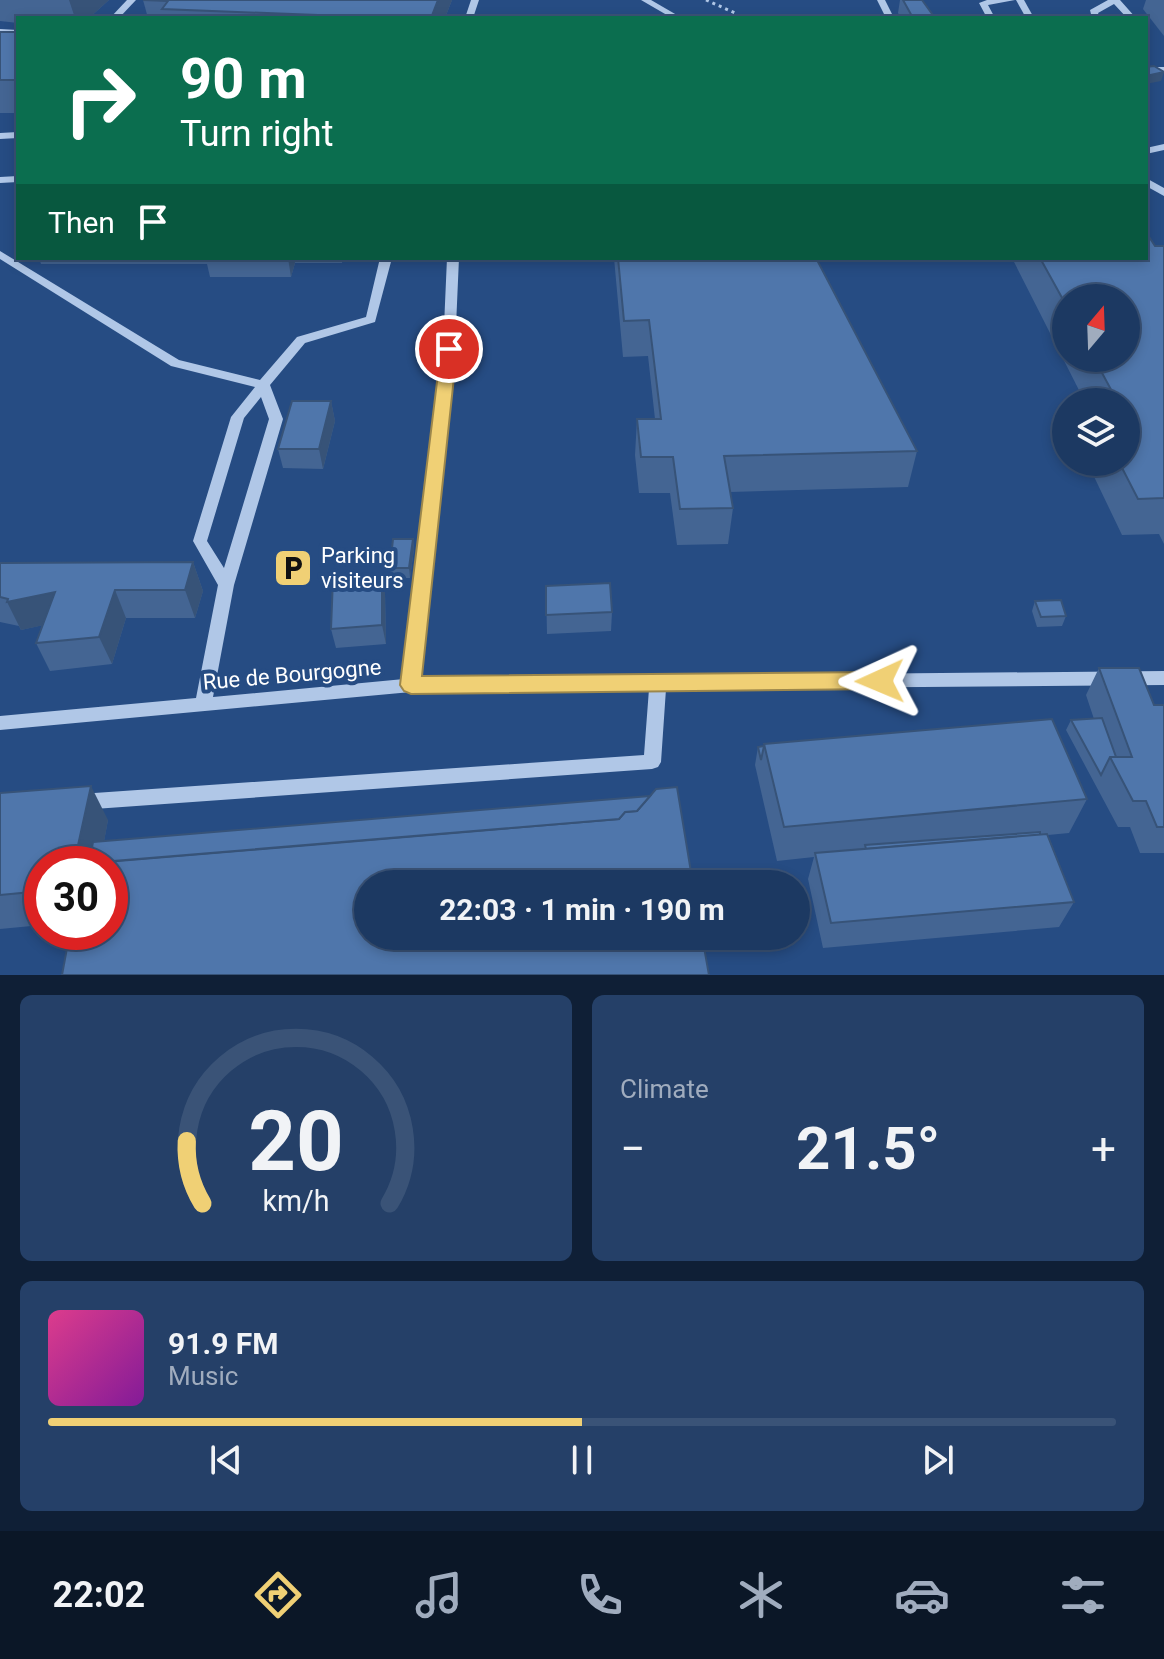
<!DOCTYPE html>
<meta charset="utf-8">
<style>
body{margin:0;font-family:Roboto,sans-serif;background:#254068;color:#f1f3f6;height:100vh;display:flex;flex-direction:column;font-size:30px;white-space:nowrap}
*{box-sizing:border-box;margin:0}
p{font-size:26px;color:#a0acbe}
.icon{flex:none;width:44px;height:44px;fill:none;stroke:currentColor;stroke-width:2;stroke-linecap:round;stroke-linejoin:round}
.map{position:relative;height:975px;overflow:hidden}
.drawer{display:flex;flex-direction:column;gap:20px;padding:20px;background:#0f1f36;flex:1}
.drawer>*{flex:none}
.hud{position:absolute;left:16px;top:16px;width:1132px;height:244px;border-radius:0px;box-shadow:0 4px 12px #0003,0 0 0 2px #3a5377;background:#0b6e4f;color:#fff;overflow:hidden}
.needle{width:52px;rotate:19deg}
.controls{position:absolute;left:1052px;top:284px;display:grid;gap:16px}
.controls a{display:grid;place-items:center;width:88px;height:88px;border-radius:50%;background:#1c3962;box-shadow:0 4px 12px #0003,0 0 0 2px #3a5377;font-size:40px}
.speed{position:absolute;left:24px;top:846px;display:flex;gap:16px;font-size:40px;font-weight:700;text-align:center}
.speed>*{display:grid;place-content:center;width:104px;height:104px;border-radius:50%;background:#1c3962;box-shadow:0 4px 12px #0003,0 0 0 2px #3a5377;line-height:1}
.speed .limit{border:12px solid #d22;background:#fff;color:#111}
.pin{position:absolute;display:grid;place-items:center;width:68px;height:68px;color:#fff;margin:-34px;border:4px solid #fff;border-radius:50%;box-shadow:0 2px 8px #0007}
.me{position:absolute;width:88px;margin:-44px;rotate:269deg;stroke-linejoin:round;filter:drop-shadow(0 0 6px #0008)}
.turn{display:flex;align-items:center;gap:28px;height:168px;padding:0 32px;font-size:36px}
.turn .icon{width:104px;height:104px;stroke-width:2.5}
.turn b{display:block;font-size:56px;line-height:68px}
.then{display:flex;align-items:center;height:76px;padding:0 32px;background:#0003;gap:16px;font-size:30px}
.big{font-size:60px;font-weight:700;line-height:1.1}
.drawer .tile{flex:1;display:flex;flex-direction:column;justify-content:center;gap:12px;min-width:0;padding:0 28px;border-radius:12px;background:#254068}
.drawer .dial{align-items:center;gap:0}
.dial svg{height:208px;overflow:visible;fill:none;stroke:#3a5377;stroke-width:7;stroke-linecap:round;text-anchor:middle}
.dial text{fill:#f1f3f6;stroke:none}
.song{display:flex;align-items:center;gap:24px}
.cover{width:96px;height:96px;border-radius:12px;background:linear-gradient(135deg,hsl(330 70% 55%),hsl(290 70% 35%))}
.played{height:8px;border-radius:4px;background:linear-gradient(90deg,#f0d075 50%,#3a5377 50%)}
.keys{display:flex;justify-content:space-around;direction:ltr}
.heat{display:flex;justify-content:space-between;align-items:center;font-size:44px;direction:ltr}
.drawer .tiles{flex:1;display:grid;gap:20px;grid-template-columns:1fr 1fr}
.tile:last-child{grid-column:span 2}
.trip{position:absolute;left:354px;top:870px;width:456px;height:80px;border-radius:40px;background:#1c3962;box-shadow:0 4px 12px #0003,0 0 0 2px #3a5377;font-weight:700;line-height:80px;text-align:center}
.tabs{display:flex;height:128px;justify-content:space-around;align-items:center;background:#0b1727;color:#a0acbe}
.tabs .icon{width:56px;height:56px}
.tabs .on{color:#f0d075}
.tabs b{font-size:36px;color:#f1f3f6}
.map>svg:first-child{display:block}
</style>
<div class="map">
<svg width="1164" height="975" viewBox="0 0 1164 975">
<rect width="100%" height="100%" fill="#264c83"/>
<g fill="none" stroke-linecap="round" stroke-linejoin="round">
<!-- path -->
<path stroke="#b0c7e7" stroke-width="3" stroke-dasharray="3 4" stroke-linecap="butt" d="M 706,0 L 735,13 L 738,18"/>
<!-- minor -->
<g fill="#b0c7e7" fill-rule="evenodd">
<path d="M 127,0 L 136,0 L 119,18 L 110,18 Z"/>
<path d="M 471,0 L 479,0 L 473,18 L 465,18 Z"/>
<path d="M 641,0 L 651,0 L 682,18 L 672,18 Z"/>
<path d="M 877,0 L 885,0 L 894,18 L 886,18 Z"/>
<path d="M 987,0 L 1015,0 L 988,5 L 995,18 L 987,18 L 979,3 Z"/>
<path d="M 1016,0 L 1024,0 L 1034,18 L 1026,18 Z"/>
<path d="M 1108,0 L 1120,0 L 1136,18 L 1127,18 L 1114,4 L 1098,13 L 1100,18 L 1092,18 L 1090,10 Z"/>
<path d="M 0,29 L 18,30 L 18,36 L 0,35 Z"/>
<rect x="1146" y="67" width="18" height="6"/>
<path d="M 18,132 L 18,138 L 0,139 L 0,133 Z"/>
<path d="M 1164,144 L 1164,150 L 1146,154 L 1146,148 Z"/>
<path d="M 18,176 L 18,182 L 0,183 L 0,177 Z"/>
<path d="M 1146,178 L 1164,188 L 1164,196 L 1146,186 Z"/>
<path d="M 0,251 L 179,360 L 260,380 L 297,337 L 366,317 L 380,258 L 392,258 L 375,322 L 305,343 L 270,385 L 283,419 L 234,585 L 213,697 L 404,679 L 443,349 L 447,258 L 459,258 L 455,349 L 420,678 L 1164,671 L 1164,685 L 666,689 L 661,762 L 658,767 L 652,769 L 80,810 L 74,807 L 71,802 L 74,797 L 80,794 L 644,755 L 649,689 L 411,692 L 0,730 L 0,716 L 196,698 L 218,585 L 193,541 L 231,417 L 255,387 L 171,366 L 0,259 ZM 261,397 L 269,419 L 224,568 L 207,541 L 244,418 Z"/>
</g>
</g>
<!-- wall -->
<g fill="#446593" fill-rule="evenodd">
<path d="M 0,0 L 109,0 L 89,18 L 18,18 L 18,23 L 0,21 Z"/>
<path d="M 143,0 L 452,0 L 445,18 L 148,18 Z"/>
<path d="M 900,0 L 922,0 L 935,18 L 901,18 L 898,13 Z"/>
<path d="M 1146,0 L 1164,0 L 1164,36 L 1143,9 Z"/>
<rect x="0" y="32" width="18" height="81"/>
<path d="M 1155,246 L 1164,246 L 1164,544 L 1159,534 L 1122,535 L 1087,462 L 1126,462 L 1126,402 L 1085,402 L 1012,258 L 1146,258 ZM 1066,298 L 1126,358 L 1066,358 Z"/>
<path d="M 39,258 L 343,258 L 342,263 L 295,263 L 291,277 L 210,277 L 207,264 L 41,264 Z"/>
<path d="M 614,258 L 816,258 L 917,451 L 908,487 L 730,492 L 733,508 L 728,544 L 677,545 L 670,493 L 639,493 L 635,455 L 637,419 L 655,419 L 648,356 L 623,357 Z"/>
<path d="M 331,401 L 335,421 L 323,469 L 283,468 L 278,449 Z"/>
<path d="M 413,539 L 414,549 L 410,578 L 391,578 L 390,568 Z"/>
<path d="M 193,562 L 203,591 L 195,618 L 126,618 L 112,664 L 50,671 L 36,643 L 43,625 L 21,630 L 19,626 L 0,622 L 0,563 Z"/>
<path d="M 546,586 L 612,612 L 611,631 L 547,634 Z"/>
<path d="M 385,593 L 386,644 L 336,648 L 331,629 Z"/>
<path d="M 1035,601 L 1066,616 L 1062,626 L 1037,627 L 1032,611 Z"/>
<path d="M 1099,668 L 1154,705 L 1164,705 L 1164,853 L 1140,853 L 1130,827 L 1118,827 L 1066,730 L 1071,720 L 1094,719 L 1086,695 Z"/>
<path d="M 764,746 L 1087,799 L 1069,833 L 1048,835 L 1074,902 L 1059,927 L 823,948 L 808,879 L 814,857 L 777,861 L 755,765 L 758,747 Z"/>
<path d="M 0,793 L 108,820 L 104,841 L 693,884 L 110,864 L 42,864 L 42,925 L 0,929 Z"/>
</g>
<!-- shaded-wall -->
<g fill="#375378">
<path d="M 69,0 L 109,0 L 89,18 L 75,18 Z"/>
<path d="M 438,0 L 452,0 L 445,18 L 431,18 Z"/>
<path d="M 1164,72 L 1161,81 L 1146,84 L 1146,76 Z"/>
<path d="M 288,258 L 294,258 L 295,263 L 291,277 Z"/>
<path d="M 331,401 L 335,421 L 323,469 L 319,449 Z"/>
<path d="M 413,539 L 414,549 L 410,578 L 409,568 Z"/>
<path d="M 193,562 L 203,591 L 195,618 L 185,590 Z"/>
<path d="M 382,574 L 385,593 L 386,644 L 382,625 Z"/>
<path d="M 115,590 L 126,618 L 112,664 L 99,637 Z"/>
<path d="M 55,592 L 68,620 L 21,630 L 7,602 Z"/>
<path d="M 91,786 L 108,820 L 100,864 L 78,864 L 75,859 Z"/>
</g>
<!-- building -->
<g fill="#4f76ab" stroke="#375378" stroke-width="2">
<path d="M 143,0 L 438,0 L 431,18 L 395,18 L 162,9 L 168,1 Z"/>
<path d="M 903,0 L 922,0 L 935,18 L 913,18 Z"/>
<rect x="0" y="32" width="18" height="48"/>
<path d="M 1154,66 L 1164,72 L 1146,76 L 1146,67 Z"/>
<path d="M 1146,232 L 1155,246 L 1164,246 L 1164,498 L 1138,499 L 1119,462 L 1126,462 L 1126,402 L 1089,402 L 1087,398 L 1115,397 L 1094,358 L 1126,358 L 1126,298 L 1066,298 L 1066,305 L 1040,258 L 1146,258 Z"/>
<path d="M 618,258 L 816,258 L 917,451 L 724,456 L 733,508 L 680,509 L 673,457 L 641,457 L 637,419 L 661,419 L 649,320 L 624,321 Z"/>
<path d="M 292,401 L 331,401 L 319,449 L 278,449 Z"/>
<path d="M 393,539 L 413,539 L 409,568 L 390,568 Z"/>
<path d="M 193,562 L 185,590 L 115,590 L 99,637 L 36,643 L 55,592 L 7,602 L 8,599 L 0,597 L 0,563 Z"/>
<path d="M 382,574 L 382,625 L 331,629 L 333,578 Z"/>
<path d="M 610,583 L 612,612 L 546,615 L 546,586 Z"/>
<path d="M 1061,600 L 1066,616 L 1041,617 L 1035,601 Z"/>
<path d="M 1099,668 L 1139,668 L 1154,705 L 1164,705 L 1164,827 L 1157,827 L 1146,801 L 1133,801 L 1110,757 L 1132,757 Z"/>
<path d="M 1102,718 L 1116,757 L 1110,757 L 1101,775 L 1071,720 Z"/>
<path d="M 1052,719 L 1087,799 L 784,827 L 764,744 Z"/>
<path d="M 764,746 L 761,760 L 758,747 Z"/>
<path d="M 91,786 L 75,859 L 84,858 L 83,864 L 619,819 L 625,812 L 637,811 L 656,789 L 677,787 L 693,884 L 368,884 L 368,936 L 702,936 L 709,975 L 62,975 L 70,932 L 110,932 L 110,864 L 42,864 L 42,891 L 0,895 L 0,793 Z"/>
<path d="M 650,796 L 637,811 L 625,812 L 619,819 L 89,863 L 93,842 Z"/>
<path d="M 1040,832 L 1040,835 L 866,849 L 865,845 Z"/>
<path d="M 1047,834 L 1074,902 L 831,923 L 815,853 Z"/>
</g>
<!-- route -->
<path fill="#f0d075" stroke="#9c874c" stroke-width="2" d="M 449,344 L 457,349 L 422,676 L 880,672 L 887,675 L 890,681 L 887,687 L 880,689 L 411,694 L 404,691 L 400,685 L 441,349 Z"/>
<!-- icons -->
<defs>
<symbol id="parking-square" viewBox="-11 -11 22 22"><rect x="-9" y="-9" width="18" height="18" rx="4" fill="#f0d075" stroke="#264c83"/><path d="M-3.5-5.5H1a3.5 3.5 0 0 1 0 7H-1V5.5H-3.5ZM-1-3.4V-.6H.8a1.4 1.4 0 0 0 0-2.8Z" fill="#111"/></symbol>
</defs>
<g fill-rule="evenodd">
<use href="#parking-square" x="271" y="546" width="44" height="44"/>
</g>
<g text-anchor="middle" stroke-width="8" stroke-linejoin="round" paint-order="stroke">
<!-- poi labels -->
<g font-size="22" fill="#fff" stroke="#264c83" text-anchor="start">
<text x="321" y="563">Parking<tspan x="321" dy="25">visiteurs</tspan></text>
</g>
<!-- street labels -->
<g font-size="22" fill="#fff" stroke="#264c83">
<text transform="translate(292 674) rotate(-5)" y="8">Rue de Bourgogne</text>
</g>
</g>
</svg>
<div class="controls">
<a><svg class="needle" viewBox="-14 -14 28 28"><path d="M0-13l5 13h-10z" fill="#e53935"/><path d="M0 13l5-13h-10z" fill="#a0acbe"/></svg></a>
<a><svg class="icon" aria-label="layers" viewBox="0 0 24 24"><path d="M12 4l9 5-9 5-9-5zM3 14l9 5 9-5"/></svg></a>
</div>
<div class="speed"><div class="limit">30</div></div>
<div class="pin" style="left:449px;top:349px;background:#d93025"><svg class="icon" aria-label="arrive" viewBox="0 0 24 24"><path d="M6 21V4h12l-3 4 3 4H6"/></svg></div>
<svg class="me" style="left:880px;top:681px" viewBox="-20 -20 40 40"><path d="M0-17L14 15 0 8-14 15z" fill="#f0d075" stroke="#fff" stroke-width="4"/></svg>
<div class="trip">22:03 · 1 min · 190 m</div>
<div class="hud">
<div class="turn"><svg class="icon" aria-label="right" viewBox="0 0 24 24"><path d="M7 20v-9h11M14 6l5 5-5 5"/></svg><div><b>90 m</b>Turn right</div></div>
<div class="then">Then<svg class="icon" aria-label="arrive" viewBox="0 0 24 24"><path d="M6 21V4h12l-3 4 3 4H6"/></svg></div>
</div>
</div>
<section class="drawer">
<div class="tiles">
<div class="tile dial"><svg viewBox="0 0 100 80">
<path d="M14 69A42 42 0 1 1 86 69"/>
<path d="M14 69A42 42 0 0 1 8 45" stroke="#f0d075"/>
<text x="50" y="56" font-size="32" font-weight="700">20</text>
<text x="50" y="72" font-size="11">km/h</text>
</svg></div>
<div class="tile"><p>Climate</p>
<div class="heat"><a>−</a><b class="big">21.5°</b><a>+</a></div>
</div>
<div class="tile">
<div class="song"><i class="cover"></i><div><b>91.9 FM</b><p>Music</p></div></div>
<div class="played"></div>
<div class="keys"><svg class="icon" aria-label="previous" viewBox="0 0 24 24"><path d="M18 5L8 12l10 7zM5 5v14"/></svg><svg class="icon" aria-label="pause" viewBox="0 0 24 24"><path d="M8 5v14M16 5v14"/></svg><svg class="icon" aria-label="next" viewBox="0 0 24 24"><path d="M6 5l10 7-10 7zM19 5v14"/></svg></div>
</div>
</div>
</section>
<nav class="tabs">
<b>22:02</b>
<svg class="icon on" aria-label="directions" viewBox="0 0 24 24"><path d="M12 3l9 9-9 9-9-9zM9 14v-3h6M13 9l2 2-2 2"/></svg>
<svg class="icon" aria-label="music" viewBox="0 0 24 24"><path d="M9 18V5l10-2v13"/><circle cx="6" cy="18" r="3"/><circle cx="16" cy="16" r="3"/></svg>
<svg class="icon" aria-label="phone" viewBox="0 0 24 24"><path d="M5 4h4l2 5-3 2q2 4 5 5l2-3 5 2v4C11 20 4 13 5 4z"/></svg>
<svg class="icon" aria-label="climate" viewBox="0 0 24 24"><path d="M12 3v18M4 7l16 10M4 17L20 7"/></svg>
<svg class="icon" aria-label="car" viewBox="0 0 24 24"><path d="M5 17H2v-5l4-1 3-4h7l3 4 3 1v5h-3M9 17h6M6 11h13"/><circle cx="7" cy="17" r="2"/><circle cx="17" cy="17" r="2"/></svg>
<svg class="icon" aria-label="filters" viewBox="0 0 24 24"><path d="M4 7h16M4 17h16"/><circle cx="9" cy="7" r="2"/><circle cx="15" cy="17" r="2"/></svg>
</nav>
